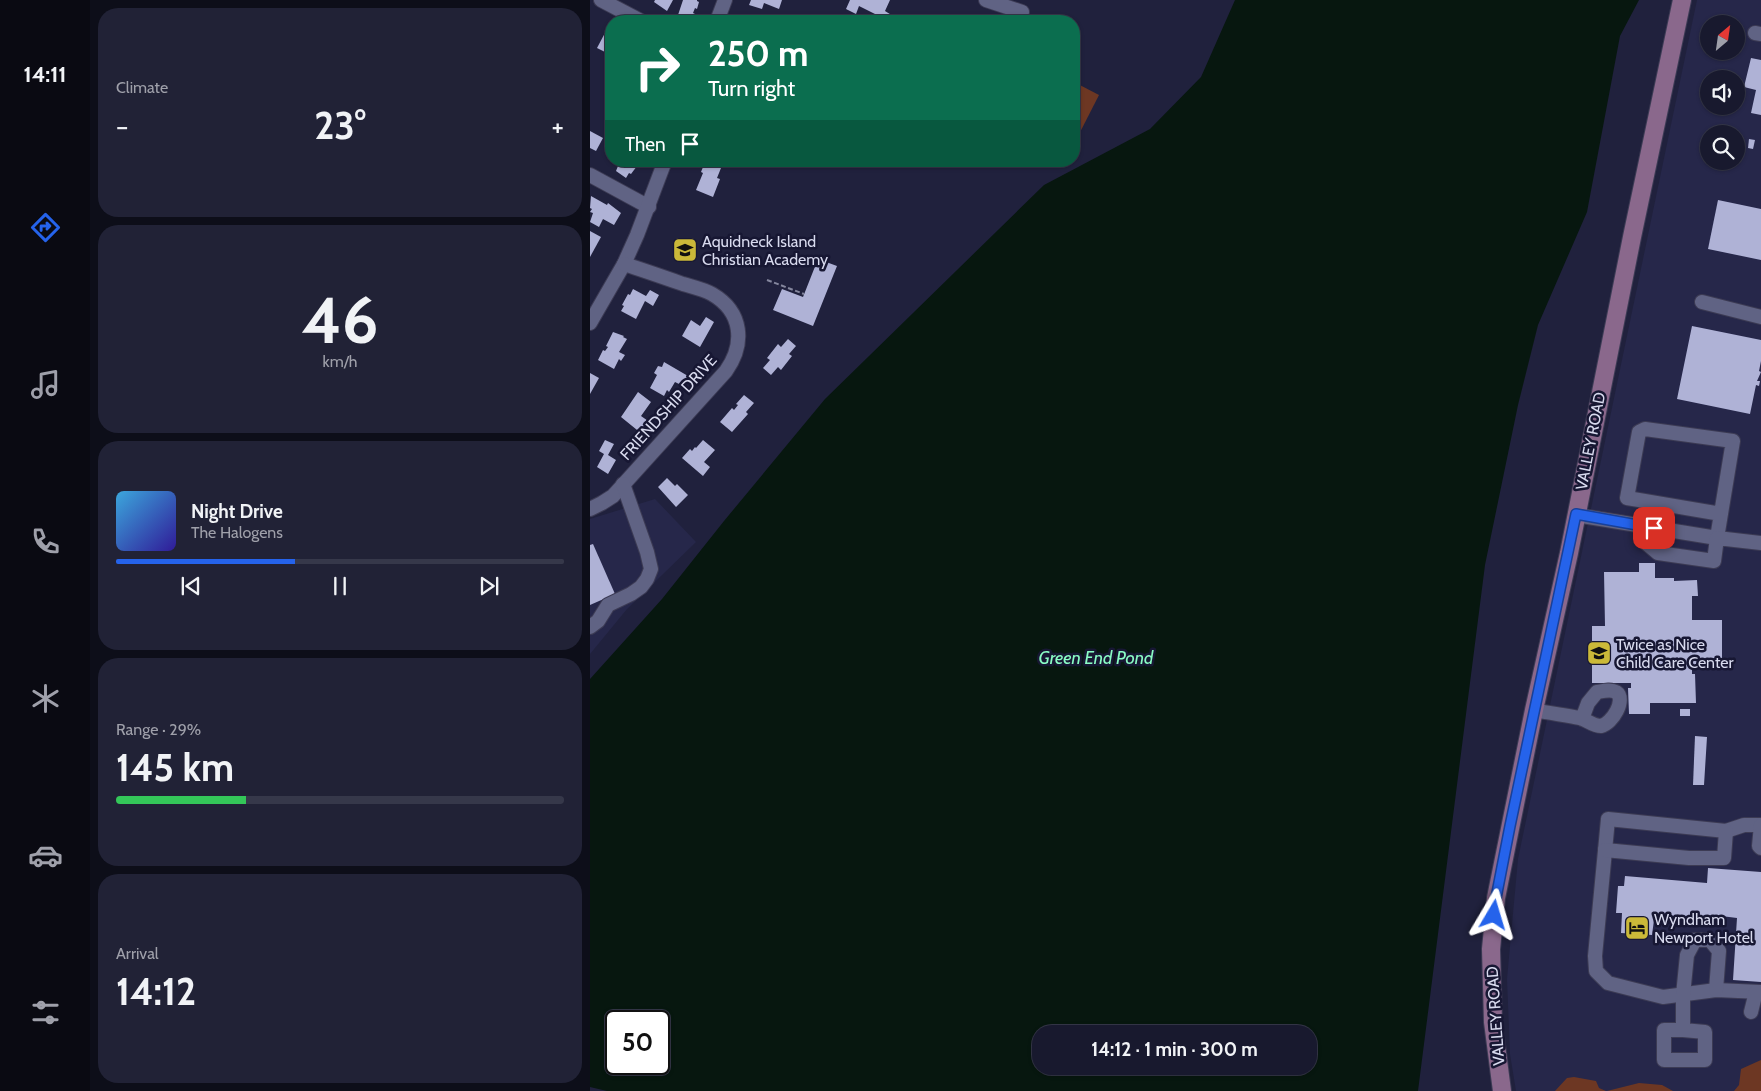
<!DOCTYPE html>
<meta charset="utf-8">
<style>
body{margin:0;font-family:Cabin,sans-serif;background:#212236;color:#f1f3f6;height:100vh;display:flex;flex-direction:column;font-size:19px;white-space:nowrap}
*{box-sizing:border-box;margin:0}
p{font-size:16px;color:#9fa0aa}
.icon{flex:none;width:28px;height:28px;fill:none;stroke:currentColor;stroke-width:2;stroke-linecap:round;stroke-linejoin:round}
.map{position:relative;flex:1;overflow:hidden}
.drawer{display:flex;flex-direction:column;gap:8px;padding:8px;background:#0d0e19;width:500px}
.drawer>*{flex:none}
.top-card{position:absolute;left:15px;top:15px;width:475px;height:152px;border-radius:20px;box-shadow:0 1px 4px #0004,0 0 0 1px #36384a;background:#0b6e4f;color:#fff;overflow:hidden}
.needle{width:32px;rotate:29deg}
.controls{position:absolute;left:1110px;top:15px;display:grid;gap:10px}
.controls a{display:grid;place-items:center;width:45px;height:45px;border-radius:50%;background:#18192e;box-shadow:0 1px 4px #0004,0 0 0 1px #36384a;font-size:25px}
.speed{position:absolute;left:15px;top:1010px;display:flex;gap:10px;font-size:25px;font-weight:700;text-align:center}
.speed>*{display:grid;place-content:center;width:65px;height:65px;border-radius:50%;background:#18192e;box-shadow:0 1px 4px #0004,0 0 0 1px #36384a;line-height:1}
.speed .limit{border:2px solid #111;border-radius:8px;background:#fff;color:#111}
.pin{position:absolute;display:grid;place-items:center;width:42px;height:42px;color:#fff;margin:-21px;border-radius:10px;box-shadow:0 2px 8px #0006}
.me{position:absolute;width:55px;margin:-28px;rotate:7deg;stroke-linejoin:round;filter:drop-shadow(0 0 4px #0008)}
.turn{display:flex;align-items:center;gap:18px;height:105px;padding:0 20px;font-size:22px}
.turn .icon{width:65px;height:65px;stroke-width:2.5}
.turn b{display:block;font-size:35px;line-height:42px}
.then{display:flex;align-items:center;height:48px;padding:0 20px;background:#0003;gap:10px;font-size:19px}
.big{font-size:38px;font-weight:700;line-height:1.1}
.drawer .widget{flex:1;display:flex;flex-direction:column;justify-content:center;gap:8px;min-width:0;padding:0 18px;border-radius:20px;background:#212236}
.drawer .dial{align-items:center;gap:0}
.dial b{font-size:65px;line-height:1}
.song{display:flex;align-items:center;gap:15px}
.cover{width:60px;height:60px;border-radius:8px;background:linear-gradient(135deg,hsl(200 70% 55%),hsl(250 70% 35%))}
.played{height:5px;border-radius:2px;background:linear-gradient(90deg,#2563eb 40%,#36384a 40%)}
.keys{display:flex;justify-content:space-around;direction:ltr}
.heat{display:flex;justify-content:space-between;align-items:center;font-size:28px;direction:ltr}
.charge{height:8px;border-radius:4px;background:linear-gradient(90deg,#34c759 29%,#36384a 0)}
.trip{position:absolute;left:442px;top:1025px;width:285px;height:50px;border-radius:20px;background:#18192e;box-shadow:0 1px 4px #0004,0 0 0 1px #36384a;font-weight:700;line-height:50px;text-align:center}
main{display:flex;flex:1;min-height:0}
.menu{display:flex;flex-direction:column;width:90px;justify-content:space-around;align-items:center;background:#0a0a12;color:#9fa0aa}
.menu .icon{width:35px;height:35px}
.menu .active{color:#2563eb}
.menu b{font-size:22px;color:#f1f3f6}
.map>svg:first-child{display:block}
</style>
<main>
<nav class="menu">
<b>14:11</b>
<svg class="icon active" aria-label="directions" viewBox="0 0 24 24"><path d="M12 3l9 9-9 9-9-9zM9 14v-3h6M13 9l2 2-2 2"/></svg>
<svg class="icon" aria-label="music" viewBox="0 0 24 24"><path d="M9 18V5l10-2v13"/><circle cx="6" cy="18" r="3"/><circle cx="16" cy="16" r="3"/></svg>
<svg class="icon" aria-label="phone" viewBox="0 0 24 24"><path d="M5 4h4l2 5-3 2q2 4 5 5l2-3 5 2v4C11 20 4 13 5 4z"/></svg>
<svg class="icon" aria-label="climate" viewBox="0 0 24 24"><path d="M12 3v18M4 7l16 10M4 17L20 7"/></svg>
<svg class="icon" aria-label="car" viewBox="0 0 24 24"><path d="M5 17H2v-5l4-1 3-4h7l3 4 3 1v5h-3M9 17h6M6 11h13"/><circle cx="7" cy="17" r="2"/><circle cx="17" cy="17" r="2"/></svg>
<svg class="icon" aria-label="filters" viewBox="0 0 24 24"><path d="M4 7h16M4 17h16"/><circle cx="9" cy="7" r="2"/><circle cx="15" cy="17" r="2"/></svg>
</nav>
<section class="drawer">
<div class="widget"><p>Climate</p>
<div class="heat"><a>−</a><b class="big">23°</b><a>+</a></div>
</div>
<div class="widget dial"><b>46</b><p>km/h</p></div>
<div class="widget">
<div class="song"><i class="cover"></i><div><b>Night Drive</b><p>The Halogens</p></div></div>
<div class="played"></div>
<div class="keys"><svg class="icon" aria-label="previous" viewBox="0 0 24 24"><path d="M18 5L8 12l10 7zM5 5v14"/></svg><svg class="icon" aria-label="pause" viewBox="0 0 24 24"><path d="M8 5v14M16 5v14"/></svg><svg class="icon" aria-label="next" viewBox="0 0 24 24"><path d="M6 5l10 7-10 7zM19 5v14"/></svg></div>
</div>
<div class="widget"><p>Range · 29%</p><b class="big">145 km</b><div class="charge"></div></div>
<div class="widget"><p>Arrival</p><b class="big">14:12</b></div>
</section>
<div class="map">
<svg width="1171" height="1091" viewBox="0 0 1171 1091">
<rect width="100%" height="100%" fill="#20213d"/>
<!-- built -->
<g fill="#26274a" fill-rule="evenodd">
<path d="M 1107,0 L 1171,0 L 1171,1091 L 926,1091 L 920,1054 L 917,979 L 928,859 ZM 1119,24 L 1146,24 L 1146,51 L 1119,51 ZM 1119,79 L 1146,79 L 1146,106 L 1119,106 ZM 1119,134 L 1146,134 L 1146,161 L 1119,161 Z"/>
<path d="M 65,499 L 106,542 L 37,609 L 0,654 L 0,519 Z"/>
</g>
<!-- green -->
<g fill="#6d3723">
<path d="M 484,82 L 509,95 L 484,144 Z"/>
<path d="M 1171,1060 L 1171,1091 L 1144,1091 L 1149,1085 L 1151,1069 Z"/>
<path d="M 984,1077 L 1006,1081 L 1009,1088 L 1016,1091 L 965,1091 L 977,1078 Z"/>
<path d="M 1049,1083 L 1072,1085 L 1083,1091 L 1017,1091 Z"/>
</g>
<!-- water -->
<path fill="#07170f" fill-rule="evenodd" d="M 645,0 L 1049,0 L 1030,36 L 997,212 L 948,325 L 928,405 L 895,565 L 828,1091 L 17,1091 L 0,1087 L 0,679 L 72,599 L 134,521 L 235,399 L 454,185 L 560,129 L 611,77 ZM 26,1021 L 69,1021 L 69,1064 L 26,1064 ZM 451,1034 L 719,1034 L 719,1066 L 451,1066 Z"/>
<!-- building -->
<g fill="#afb2d6">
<path d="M 65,0 L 83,0 L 77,11 L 64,2 Z"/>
<path d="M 93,0 L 107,0 L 107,1 L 109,2 L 107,9 L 105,8 L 103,13 L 107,15 L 105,21 L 86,21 Z"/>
<path d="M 161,0 L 192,0 L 189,9 L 174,3 L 172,9 L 159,5 Z"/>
<path d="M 260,0 L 300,0 L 295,11 L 303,16 L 301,21 L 289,21 L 291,17 L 269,6 L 266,14 L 256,9 Z"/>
<path d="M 330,14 L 340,19 L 339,21 L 327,20 Z"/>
<path d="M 16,31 L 21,34 L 21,51 L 17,48 L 15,52 L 7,48 Z"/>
<path d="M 1161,58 L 1171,60 L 1171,115 L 1161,113 L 1166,90 L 1154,87 Z"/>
<path d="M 0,131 L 13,138 L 6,151 L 0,148 Z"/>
<path d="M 1159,139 L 1165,140 L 1163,149 L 1158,148 Z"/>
<path d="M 30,161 L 53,161 L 48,168 L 47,166 L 41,174 L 39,173 L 36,178 L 26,171 Z"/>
<path d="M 115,162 L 131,168 L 127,178 L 130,179 L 123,197 L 106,190 L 113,173 L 111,172 Z"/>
<path d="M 1,196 L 17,205 L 18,203 L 31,213 L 24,225 L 13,219 L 9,227 L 0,222 L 3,213 L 0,212 L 2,209 L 0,208 Z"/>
<path d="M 1128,200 L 1171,209 L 1171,260 L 1118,249 Z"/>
<path d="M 0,231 L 11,237 L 0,257 Z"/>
<path d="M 228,259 L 247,266 L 223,326 L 183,310 L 192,289 L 213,297 Z"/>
<path d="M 43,289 L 56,296 L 60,290 L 69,295 L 63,306 L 55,301 L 46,319 L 31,311 L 34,306 L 32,305 L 38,294 L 40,295 Z"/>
<path d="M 116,317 L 124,322 L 110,347 L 92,336 L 101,320 L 110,326 Z"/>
<path d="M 1102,326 L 1171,340 L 1171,361 L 1169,371 L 1171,372 L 1167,381 L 1170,381 L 1169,386 L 1166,385 L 1160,414 L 1087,399 Z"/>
<path d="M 23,332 L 34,336 L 33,337 L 37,339 L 29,352 L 35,355 L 31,361 L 29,359 L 24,369 L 8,360 L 13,350 L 15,351 L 18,347 L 16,346 Z"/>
<path d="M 198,339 L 206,346 L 199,354 L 202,356 L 191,370 L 188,367 L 181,375 L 173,368 L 180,360 L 177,358 L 188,344 L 191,347 Z"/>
<path d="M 74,362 L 98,376 L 93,386 L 85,382 L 79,392 L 77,390 L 74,396 L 60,388 L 67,375 L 64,373 L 68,366 L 72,367 Z"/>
<path d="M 0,373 L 9,378 L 0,394 Z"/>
<path d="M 48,392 L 61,402 L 51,416 L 61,423 L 52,434 L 31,417 Z"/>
<path d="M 154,395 L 164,403 L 156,412 L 158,414 L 142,432 L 130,422 L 142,408 L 144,410 L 148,405 L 146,404 Z"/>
<path d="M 15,440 L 24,444 L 18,455 L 26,460 L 18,474 L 7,467 L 14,454 L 9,451 Z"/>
<path d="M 113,440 L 125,450 L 114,462 L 120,467 L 113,476 L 92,458 L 100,449 L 102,451 L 105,447 L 106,448 Z"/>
<path d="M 77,478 L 85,486 L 87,484 L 98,495 L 86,507 L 68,487 Z"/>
<path d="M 3,544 L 25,594 L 0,605 L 0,545 Z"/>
<path d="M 1049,563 L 1065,563 L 1065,578 L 1084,578 L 1084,581 L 1107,580 L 1108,596 L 1102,596 L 1102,620 L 1132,620 L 1132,669 L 1102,669 L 1102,674 L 1105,674 L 1106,703 L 1060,703 L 1060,714 L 1039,714 L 1038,688 L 1041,688 L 1041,683 L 1002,683 L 1002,626 L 1015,626 L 1014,572 L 1049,572 Z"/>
<rect x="1090" y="709" width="10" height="7"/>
<path d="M 1105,736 L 1117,737 L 1114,785 L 1103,785 Z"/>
<path d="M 1118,868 L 1171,872 L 1171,982 L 1143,980 L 1147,918 L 1131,916 L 1130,923 L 1108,922 L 1108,919 L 1090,918 L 1090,922 L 1064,920 L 1062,935 L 1031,933 L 1032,913 L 1026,913 L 1028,886 L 1034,886 L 1035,876 L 1117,883 Z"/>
</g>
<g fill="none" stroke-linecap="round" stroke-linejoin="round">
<defs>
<g id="minor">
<path d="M 11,0 L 51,21"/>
<path d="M 396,0 L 432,12"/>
<path d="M 127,21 L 135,0"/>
<path d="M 1165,33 L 1171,34"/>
<path d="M 0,175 L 59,207"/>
<path d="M 1112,302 L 1171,317"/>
<path d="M 0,323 L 34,264 L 47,235 L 75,161"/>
<path d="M 0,509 L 12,503 L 23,496 L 136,371 C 155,344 153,312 122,294 C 113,289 103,287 93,284 C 73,277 53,270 34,264"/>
<path d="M 986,515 L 1127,538 L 1143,441 L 1055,429 L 1049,432 L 1037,498 L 1131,514"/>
<path d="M 1054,526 L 1056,543 L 1068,553 L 1124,561 L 1127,538 L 1171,543"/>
<path d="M 0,627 L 8,621 L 18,605 L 41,594 L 51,587 L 57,579 L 61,569 L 57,552 L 33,484"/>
<path d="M 944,710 C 959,713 974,715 990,718 C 997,720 1003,726 1011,726 C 1022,724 1037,699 1026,692 C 1021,689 1013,691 1007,692 L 998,703 L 992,719"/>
<path d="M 1171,825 L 1154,825 L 1136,831 L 1018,819 L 1005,956 L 1006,971 L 1018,983 L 1073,997 L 1126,990 L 1171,992"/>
<path d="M 1171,825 L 1169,846 L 1171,848"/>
<path d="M 1015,850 L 1099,858 L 1134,858 L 1136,831"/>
<path d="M 1161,1012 L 1166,992"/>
<path d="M 1093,1030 L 1115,1032 L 1115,1060 L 1074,1060 L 1074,1030 L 1093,1030 L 1093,995 L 1097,955 L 1105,940 L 1120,940 L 1129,951 L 1126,990"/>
</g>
<path id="major" d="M 912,1091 L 903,1022 L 901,949 L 906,898 L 944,710 L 979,553 L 1042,237 L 1092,0"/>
</defs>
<!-- minor casing -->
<use href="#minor" stroke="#3c3b54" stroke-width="16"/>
<!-- major casing -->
<use href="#major" stroke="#3c3b54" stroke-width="20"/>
<!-- path -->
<path stroke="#84869d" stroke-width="2" stroke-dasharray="5 2.5" stroke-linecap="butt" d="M 177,280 L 214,294"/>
<!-- minor -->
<use href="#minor" stroke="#606384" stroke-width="14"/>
<!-- major -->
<use href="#major" stroke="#8a688c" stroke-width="18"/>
</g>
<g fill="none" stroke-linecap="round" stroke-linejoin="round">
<defs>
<path id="route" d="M 904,915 L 906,898 L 920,826 L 986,514 L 1064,528"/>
</defs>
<!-- route casing -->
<use href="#route" stroke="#184099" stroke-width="12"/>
<!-- route -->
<use href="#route" stroke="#2563eb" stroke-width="9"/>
</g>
<!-- icons -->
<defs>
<symbol id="school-square" viewBox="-11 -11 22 22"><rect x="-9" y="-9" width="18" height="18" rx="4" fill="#cbb939" stroke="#171733"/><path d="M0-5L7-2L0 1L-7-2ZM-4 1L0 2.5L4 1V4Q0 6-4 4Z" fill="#111"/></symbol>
<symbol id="hotel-square" viewBox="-11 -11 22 22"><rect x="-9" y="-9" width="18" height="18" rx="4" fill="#cbb939" stroke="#171733"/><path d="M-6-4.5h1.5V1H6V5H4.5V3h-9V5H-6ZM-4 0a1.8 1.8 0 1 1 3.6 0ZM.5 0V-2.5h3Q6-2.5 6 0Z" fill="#111"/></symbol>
</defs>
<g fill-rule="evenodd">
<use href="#school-square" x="81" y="236" width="28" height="28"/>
<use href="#school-square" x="995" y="639" width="28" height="28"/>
<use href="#hotel-square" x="1033" y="914" width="28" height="28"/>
</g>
<g text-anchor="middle" stroke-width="5" stroke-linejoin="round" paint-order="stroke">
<!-- poi labels -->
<g font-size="16" fill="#d8daee" stroke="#171733" text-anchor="start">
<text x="112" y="247">Aquidneck Island<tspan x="112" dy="18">Christian Academy</tspan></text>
<text x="1026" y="650">Twice as Nice<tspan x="1026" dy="18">Child Care Center</tspan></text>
<text x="1064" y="925">Wyndham<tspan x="1064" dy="18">Newport Hotel</tspan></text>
</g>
<!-- street labels -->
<g font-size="16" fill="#d8daee" stroke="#171733">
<text transform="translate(78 407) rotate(-48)" y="6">FRIENDSHIP DRIVE</text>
<text transform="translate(1000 441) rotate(-79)" y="6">VALLEY ROAD</text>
<text transform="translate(905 1016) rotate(-94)" y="6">VALLEY ROAD</text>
</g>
<!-- water labels -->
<g font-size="18" font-style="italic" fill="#8afdc5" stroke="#171733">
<text x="506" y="664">Green End Pond</text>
</g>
</g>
</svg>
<div class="controls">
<a><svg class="needle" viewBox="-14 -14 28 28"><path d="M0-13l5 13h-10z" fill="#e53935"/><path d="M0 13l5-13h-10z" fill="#9fa0aa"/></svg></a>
<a><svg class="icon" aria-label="sound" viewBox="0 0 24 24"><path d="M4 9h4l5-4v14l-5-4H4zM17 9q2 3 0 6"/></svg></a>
<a><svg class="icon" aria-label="search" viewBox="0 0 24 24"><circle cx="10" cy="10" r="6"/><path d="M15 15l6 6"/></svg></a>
</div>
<div class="speed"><div class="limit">50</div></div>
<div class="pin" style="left:1064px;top:528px;background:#d93025"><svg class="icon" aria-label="arrive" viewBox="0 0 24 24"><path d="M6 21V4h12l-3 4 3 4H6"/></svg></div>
<svg class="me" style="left:904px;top:915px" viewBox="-20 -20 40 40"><path d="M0-17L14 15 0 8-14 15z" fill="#2563eb" stroke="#fff" stroke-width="4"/></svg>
<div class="trip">14:12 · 1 min · 300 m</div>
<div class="top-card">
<div class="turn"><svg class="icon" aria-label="right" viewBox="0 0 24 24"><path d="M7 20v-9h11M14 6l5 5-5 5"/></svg><div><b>250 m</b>Turn right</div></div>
<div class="then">Then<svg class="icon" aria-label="arrive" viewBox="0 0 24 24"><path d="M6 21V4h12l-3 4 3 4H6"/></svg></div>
</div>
</div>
</main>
